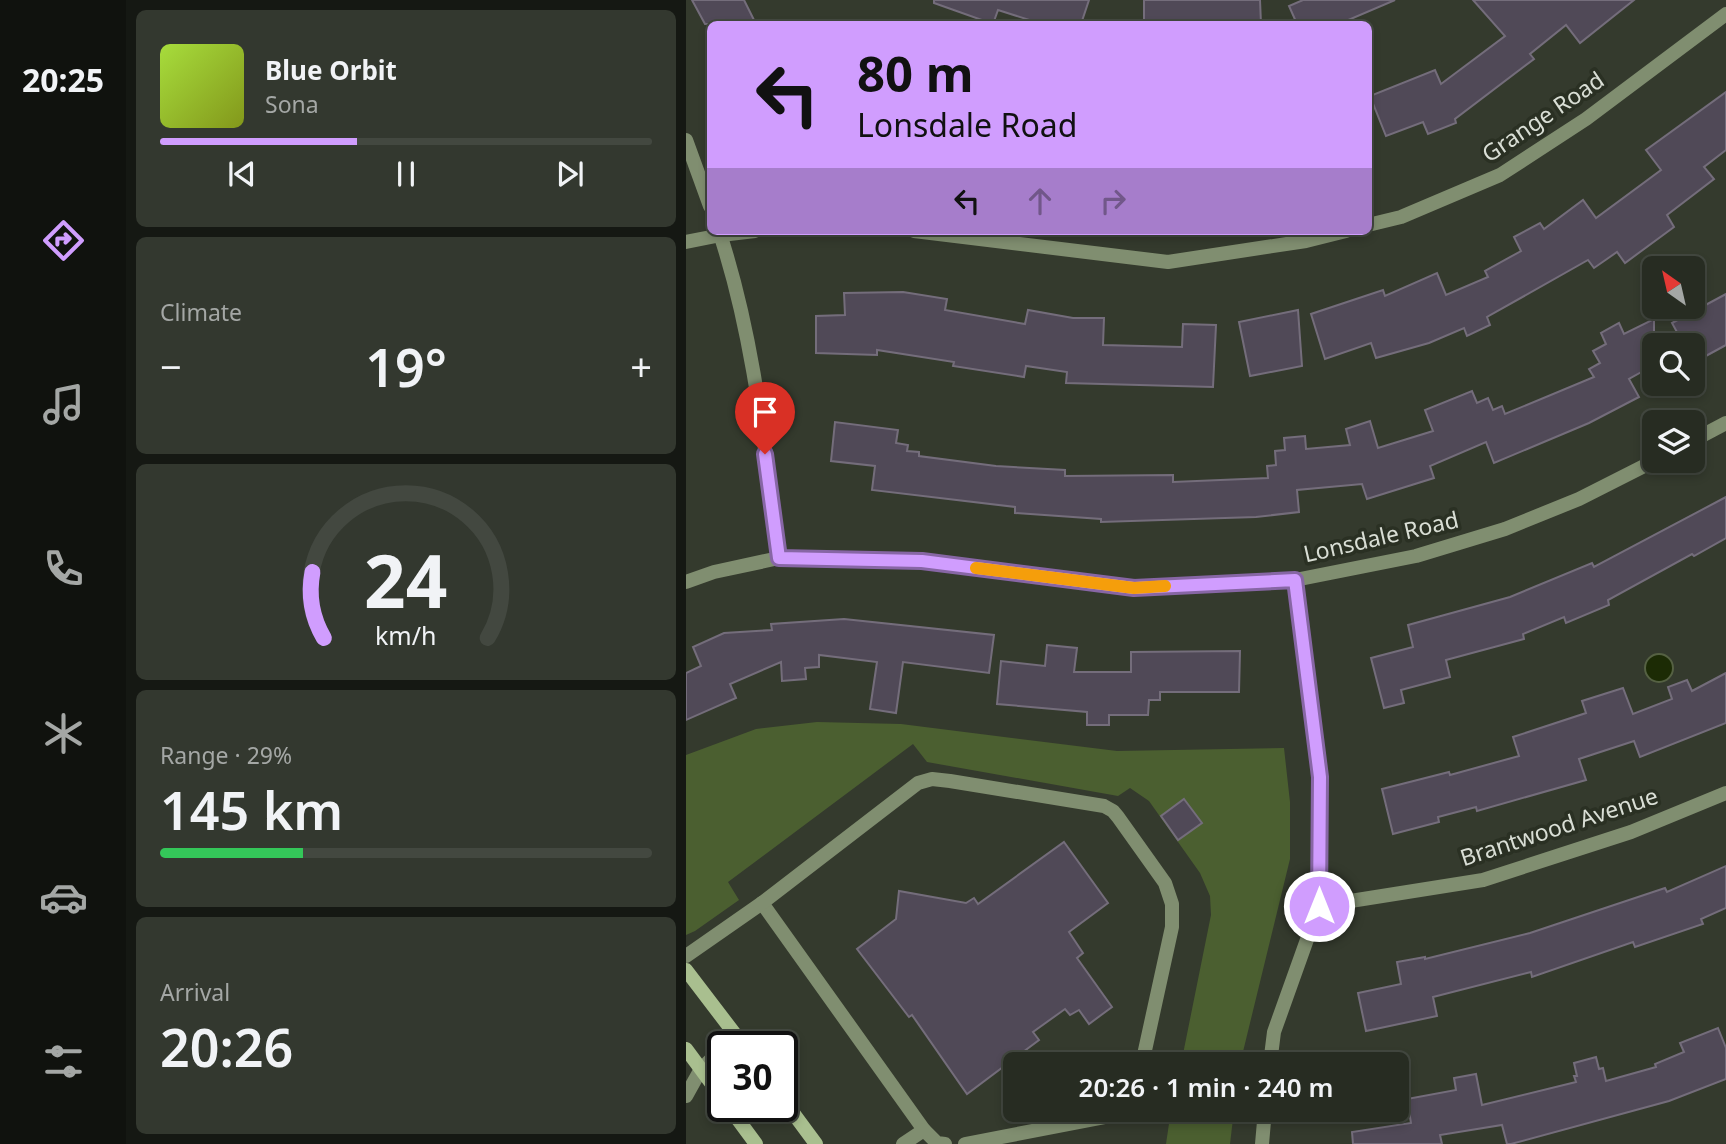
<!DOCTYPE html>
<meta charset="utf-8">
<style>
body{margin:0;font-family:"Noto Sans",sans-serif;background:#33382f;color:#f1f3f6;height:100vh;display:flex;flex-direction:column;font-size:26px;white-space:nowrap}
*{box-sizing:border-box;margin:0}
p{font-size:23px;color:#a4a7a5}
.icon{flex:none;width:38px;height:38px;fill:none;stroke:currentColor;stroke-width:2;stroke-linecap:round;stroke-linejoin:round}
.map{position:relative;flex:1;overflow:hidden}
.details{display:flex;flex-direction:column;gap:10px;padding:10px;background:#151813;width:560px}
.details>*{flex:none}
.banner{position:absolute;left:21px;top:21px;width:665px;height:214px;border-radius:10px;box-shadow:0 4px 10px #0003,0 0 0 2px #434840;background:#d09dfe;color:#111;overflow:hidden}
.needle{width:46px;rotate:326deg}
.tools{position:absolute;left:956px;top:256px;display:grid;gap:14px}
.tools a{display:grid;place-items:center;width:63px;height:63px;border-radius:10px;background:#272c22;box-shadow:0 4px 10px #0003,0 0 0 2px #434840;font-size:35px}
.speed{position:absolute;left:21px;top:1031px;display:flex;gap:14px;font-size:35px;font-weight:700;text-align:center}
.speed>*{display:grid;place-content:center;width:91px;height:91px;border-radius:50%;background:#272c22;box-shadow:0 4px 10px #0003,0 0 0 2px #434840;line-height:1}
.speed .limit{border:4px solid #111;border-radius:10px;background:#fff;color:#111}
.pin{position:absolute;display:grid;place-items:center;width:60px;height:60px;color:#fff;margin:-72px -30px;border-radius:50% 50% 50% 0;rotate:-45deg;box-shadow:0 0 7px #0007}
.pin .icon{rotate:45deg}
.me{position:absolute;width:77px;margin:-38px;rotate:0deg;stroke-linejoin:round;filter:drop-shadow(0 0 5px #0008)}
.turn{display:flex;align-items:center;gap:24px;height:147px;padding:0 35px;font-size:32px}
.turn .icon{width:91px;height:91px;stroke-width:2.5}
.turn b{display:block;font-size:49px;line-height:60px}
.lanes{display:flex;align-items:center;height:66px;padding:0 35px;background:#0003;justify-content:center;gap:35px;direction:ltr}
.lanes .off{opacity:.35}
.big{font-size:52px;font-weight:600;line-height:1.1}
.details .card{flex:1;display:flex;flex-direction:column;justify-content:center;gap:10px;min-width:0;padding:0 24px;border-radius:10px;background:#33382f}
.details .dial{align-items:center;gap:0}
.dial svg{height:182px;overflow:visible;fill:none;stroke:#434840;stroke-width:7;stroke-linecap:round;text-anchor:middle}
.dial text{fill:#f1f3f6;stroke:none}
.song{display:flex;align-items:center;gap:21px}
.cover{width:84px;height:84px;border-radius:10px;background:linear-gradient(135deg,hsl(80 70% 55%),hsl(70 70% 35%))}
.played{height:7px;border-radius:4px;background:linear-gradient(90deg,#d09dfe 40%,#434840 40%)}
.keys{display:flex;justify-content:space-around;direction:ltr}
.heat{display:flex;justify-content:space-between;align-items:center;font-size:38px;direction:ltr}
.charge{height:10px;border-radius:5px;background:linear-gradient(90deg,#34c759 29%,#434840 0)}
.trip{position:absolute;left:317px;top:1052px;width:406px;height:70px;border-radius:10px;background:#272c22;box-shadow:0 4px 10px #0003,0 0 0 2px #434840;font-weight:600;line-height:70px;text-align:center}
main{display:flex;flex:1;min-height:0}
.tabs{display:flex;flex-direction:column;width:126px;justify-content:space-around;align-items:center;background:#10120e;color:#a4a7a5}
.tabs .icon{width:49px;height:49px}
.tabs .current{color:#d09dfe}
.tabs b{font-size:32px;color:#f1f3f6}
.map>svg:first-child{display:block}
</style>
<main>
<nav class="tabs">
<b>20:25</b>
<svg class="icon current" aria-label="directions" viewBox="0 0 24 24"><path d="M12 3l9 9-9 9-9-9zM9 14v-3h6M13 9l2 2-2 2"/></svg>
<svg class="icon" aria-label="music" viewBox="0 0 24 24"><path d="M9 18V5l10-2v13"/><circle cx="6" cy="18" r="3"/><circle cx="16" cy="16" r="3"/></svg>
<svg class="icon" aria-label="phone" viewBox="0 0 24 24"><path d="M5 4h4l2 5-3 2q2 4 5 5l2-3 5 2v4C11 20 4 13 5 4z"/></svg>
<svg class="icon" aria-label="climate" viewBox="0 0 24 24"><path d="M12 3v18M4 7l16 10M4 17L20 7"/></svg>
<svg class="icon" aria-label="car" viewBox="0 0 24 24"><path d="M5 17H2v-5l4-1 3-4h7l3 4 3 1v5h-3M9 17h6M6 11h13"/><circle cx="7" cy="17" r="2"/><circle cx="17" cy="17" r="2"/></svg>
<svg class="icon" aria-label="filters" viewBox="0 0 24 24"><path d="M4 7h16M4 17h16"/><circle cx="9" cy="7" r="2"/><circle cx="15" cy="17" r="2"/></svg>
</nav>
<section class="details">
<div class="card">
<div class="song"><i class="cover"></i><div><b>Blue Orbit</b><p>Sona</p></div></div>
<div class="played"></div>
<div class="keys"><svg class="icon" aria-label="previous" viewBox="0 0 24 24"><path d="M18 5L8 12l10 7zM5 5v14"/></svg><svg class="icon" aria-label="pause" viewBox="0 0 24 24"><path d="M8 5v14M16 5v14"/></svg><svg class="icon" aria-label="next" viewBox="0 0 24 24"><path d="M6 5l10 7-10 7zM19 5v14"/></svg></div>
</div>
<div class="card"><p>Climate</p>
<div class="heat"><a>−</a><b class="big">19°</b><a>+</a></div>
</div>
<div class="card dial"><svg viewBox="0 0 100 80">
<path d="M14 69A42 42 0 1 1 86 69"/>
<path d="M14 69A42 42 0 0 1 9 40" stroke="#d09dfe"/>
<text x="50" y="56" font-size="32" font-weight="700">24</text>
<text x="50" y="72" font-size="11">km/h</text>
</svg></div>
<div class="card"><p>Range · 29%</p><b class="big">145 km</b><div class="charge"></div></div>
<div class="card"><p>Arrival</p><b class="big">20:26</b></div>
</section>
<div class="map">
<svg width="1040" height="1144" viewBox="0 0 1040 1144">
<rect width="100%" height="100%" fill="#343a2d"/>
<!-- green -->
<g fill="#4b5f30">
<path d="M 131,722 L 215,724 L 431,751 L 598,748 L 604,802 L 604,859 L 554,1064 L 495,1064 L 525,915 L 524,896 L 514,873 L 463,801 L 444,788 L 432,796 L 241,762 L 227,744 L 42,882 L 53,900 L 9,931 L 0,935 L 0,755 L 70,729 Z"/>
<path d="M 485,1110 L 548,1110 L 544,1144 L 480,1144 Z"/>
</g>
<!-- water -->
<circle fill="#1c2b05" stroke="#556143" stroke-width="2" cx="973" cy="668" r="14"/>
<!-- building -->
<g fill="#504957" stroke="#746d7b" stroke-width="2">
<path d="M 6,0 L 58,0 L 70,24 L 19,24 Z"/>
<path d="M 248,0 L 403,0 L 395,24 L 356,24 L 312,10 L 307,24 L 248,3 Z"/>
<path d="M 458,0 L 574,0 L 575,24 L 458,24 Z"/>
<path d="M 617,0 L 709,0 L 653,24 L 611,24 L 603,6 Z"/>
<path d="M 787,0 L 948,0 L 894,43 L 880,25 L 844,54 L 848,59 L 769,119 L 770,123 L 742,134 L 737,122 L 700,136 L 684,96 L 749,70 L 755,84 L 819,36 Z"/>
<path d="M 1040,92 L 1040,150 L 1018,167 L 1028,179 L 981,215 L 988,227 L 939,263 L 931,252 L 908,268 L 902,260 L 801,317 L 804,325 L 781,336 L 778,328 L 743,343 L 690,358 L 685,343 L 639,359 L 625,314 L 697,290 L 699,296 L 751,273 L 760,295 L 802,277 L 799,271 L 835,251 L 828,237 L 854,223 L 858,229 L 897,200 L 910,218 L 975,170 L 960,150 Z"/>
<path d="M 217,292 L 261,299 L 259,310 L 339,324 L 342,310 L 387,318 L 418,318 L 417,345 L 496,347 L 497,324 L 530,325 L 527,387 L 380,383 L 381,372 L 340,366 L 338,377 L 267,366 L 268,362 L 191,350 L 191,355 L 130,353 L 130,316 L 159,315 L 158,293 Z"/>
<path d="M 1040,294 L 1040,345 L 1007,363 L 1006,345 L 998,345 L 986,323 Z"/>
<path d="M 612,310 L 616,366 L 564,376 L 553,322 Z"/>
<path d="M 968,319 L 968,365 L 943,379 L 953,397 L 903,423 L 808,463 L 800,442 L 744,466 L 748,478 L 681,499 L 676,484 L 611,490 L 613,512 L 570,517 L 415,522 L 415,519 L 329,513 L 329,507 L 186,490 L 189,466 L 145,461 L 149,422 L 212,430 L 210,443 L 222,445 L 221,451 L 233,452 L 233,456 L 310,466 L 379,470 L 379,476 L 487,475 L 487,482 L 582,478 L 581,466 L 590,465 L 589,451 L 599,450 L 598,438 L 619,436 L 620,449 L 664,445 L 660,429 L 684,421 L 692,448 L 747,431 L 739,410 L 786,391 L 791,403 L 802,398 L 807,410 L 816,406 L 819,414 L 908,377 L 903,369 L 914,363 L 907,351 L 920,344 L 915,333 L 933,323 L 938,334 Z"/>
<path d="M 1040,497 L 1040,538 L 1008,556 L 1006,554 L 922,600 L 923,605 L 880,623 L 878,617 L 837,634 L 838,639 L 760,660 L 764,677 L 715,690 L 718,703 L 698,708 L 685,658 L 727,647 L 722,625 L 824,597 L 906,563 L 908,567 Z"/>
<path d="M 158,619 L 308,635 L 303,673 L 217,662 L 210,713 L 184,709 L 191,662 L 133,655 L 133,667 L 119,668 L 120,679 L 96,681 L 95,662 L 44,684 L 50,698 L 0,720 L 0,673 L 15,666 L 7,647 L 38,633 L 86,630 L 85,624 Z"/>
<path d="M 361,645 L 391,648 L 388,672 L 445,672 L 445,652 L 554,651 L 553,692 L 474,692 L 474,700 L 463,700 L 462,715 L 423,715 L 423,725 L 401,725 L 401,712 L 311,704 L 315,661 L 359,666 Z"/>
<path d="M 1040,673 L 1040,723 L 954,757 L 948,741 L 893,759 L 900,780 L 791,811 L 790,807 L 752,817 L 753,822 L 707,834 L 696,789 L 763,772 L 764,775 L 833,756 L 827,737 L 900,713 L 896,701 L 937,688 L 947,714 L 986,699 L 982,687 L 1001,680 L 1006,691 Z"/>
<path d="M 498,799 L 516,823 L 492,840 L 475,816 Z"/>
<path d="M 378,842 L 422,903 L 383,932 L 397,953 L 391,958 L 426,1007 L 403,1024 L 393,1010 L 384,1015 L 379,1009 L 347,1032 L 353,1040 L 281,1094 L 226,1015 L 223,1017 L 171,949 L 210,919 L 213,891 L 280,903 L 288,898 L 292,904 Z"/>
<path d="M 1040,866 L 1040,908 L 1015,919 L 1017,924 L 949,947 L 947,942 L 846,977 L 845,972 L 747,997 L 751,1016 L 680,1031 L 672,993 L 715,984 L 711,962 L 739,957 L 739,959 L 844,933 L 979,888 L 981,892 Z"/>
<path d="M 1032,1028 L 1040,1048 L 1040,1079 L 983,1101 L 825,1144 L 821,1144 L 816,1125 L 754,1135 L 756,1144 L 667,1144 L 666,1132 L 725,1123 L 721,1099 L 770,1090 L 768,1078 L 790,1074 L 796,1105 L 890,1082 L 888,1076 L 891,1076 L 888,1063 L 910,1057 L 913,1069 L 917,1068 L 920,1081 L 970,1067 L 969,1064 L 998,1052 L 994,1043 Z"/>
</g>
<g fill="none" stroke-linecap="round" stroke-linejoin="round">
<!-- path -->
<path stroke="#8b9085" stroke-width="4.5" stroke-dasharray="2 5" stroke-linecap="butt" d="M 96,1066 L 108,1082"/>
<!-- service -->
<g stroke="#808e70" stroke-width="14">
<path d="M 76,903 L 238,1130 L 251,1143 L 259,1144"/>
<path d="M 0,956 L 76,903 L 232,783 L 246,779 L 264,781 L 418,806 L 427,811 L 432,817 L 479,883 L 486,904 L 486,927 L 456,1064"/>
<path d="M 0,1096 L 15,1069 L 37,1048"/>
<path d="M 217,1144 L 238,1130"/>
<path d="M 279,1144 L 430,1115 L 437,1110"/>
</g>
<!-- minor -->
<g stroke="#808e70" stroke-width="14">
<path d="M 0,140 L 24,206"/>
<path d="M 682,225 L 715,217 L 814,175 L 900,119 L 1040,14"/>
<path d="M 33,231 C 68,336 79,449 93,558"/>
<path d="M 228,231 L 482,262 L 620,241 L 660,231"/>
<path d="M 0,242 L 35,235 L 69,231"/>
<path d="M 1006,441 L 1040,423"/>
<path d="M 0,582 L 28,572 L 93,558 L 236,561 L 448,588 L 609,580 L 730,556 L 819,529 L 893,499 L 970,460"/>
<path d="M 633,906 L 797,880 L 945,832 L 1040,793"/>
<path d="M 584,1064 L 588,1032 L 633,906 L 634,777 L 609,580"/>
<path d="M 576,1144 L 579,1110"/>
</g>
<!-- secondary -->
<g stroke="#a9bf8f" stroke-width="14">
<path d="M 0,970 L 58,1046"/>
<path d="M 0,1049 L 37,1099"/>
<path d="M 96,1098 L 130,1144"/>
<path d="M 42,1106 L 70,1144"/>
</g>
</g>
<g fill="none" stroke-linecap="round" stroke-linejoin="round">
<defs>
<path id="route" d="M 79,454 L 93,558 L 236,561 L 448,588 L 609,580 L 634,777 L 633,906"/>
</defs>
<!-- route casing -->
<use href="#route" stroke="#8766a5" stroke-width="18"/>
<!-- route -->
<use href="#route" stroke="#d09dfe" stroke-width="12"/>
<!-- slow -->
<path stroke="#f59e0b" stroke-width="12" d="M 290,568 L 448,588 L 479,586"/>
</g>
<g text-anchor="middle" stroke-width="7" stroke-linejoin="round" paint-order="stroke">
<!-- street labels -->
<g font-size="23" fill="#d9ded5" stroke="#2a3023">
<text transform="translate(857 117) rotate(-34)" y="8">Grange Road</text>
<text transform="translate(695 537) rotate(-13)" y="8">Lonsdale Road</text>
<text transform="translate(873 827) rotate(-18)" y="8">Brantwood Avenue</text>
</g>
</g>
</svg>
<div class="tools">
<a><svg class="needle" viewBox="-14 -14 28 28"><path d="M0-13l5 13h-10z" fill="#e53935"/><path d="M0 13l5-13h-10z" fill="#a4a7a5"/></svg></a>
<a><svg class="icon" aria-label="search" viewBox="0 0 24 24"><circle cx="10" cy="10" r="6"/><path d="M15 15l6 6"/></svg></a>
<a><svg class="icon" aria-label="layers" viewBox="0 0 24 24"><path d="M12 4l9 5-9 5-9-5zM3 14l9 5 9-5"/></svg></a>
</div>
<div class="speed"><div class="limit">30</div></div>
<div class="pin" style="left:79px;top:454px;background:#d93025"><svg class="icon" aria-label="arrive" viewBox="0 0 24 24"><path d="M6 21V4h12l-3 4 3 4H6"/></svg></div>
<svg class="me" style="left:633px;top:906px" viewBox="-20 -20 40 40"><circle r="17" fill="#d09dfe" stroke="#fff" stroke-width="3"/><path d="M0-11L8 9 0 5-8 9z" fill="#fff"/></svg>
<div class="trip">20:26 · 1 min · 240 m</div>
<div class="banner">
<div class="turn"><svg class="icon" aria-label="left" viewBox="0 0 24 24"><path d="M17 20v-9H6M10 6l-5 5 5 5"/></svg><div><b>80 m</b>Lonsdale Road</div></div>
<div class="lanes"><svg class="icon" aria-label="left" viewBox="0 0 24 24"><path d="M17 20v-9H6M10 6l-5 5 5 5"/></svg><svg class="icon off" aria-label="ahead" viewBox="0 0 24 24"><path d="M12 20V5M6 11l6-6 6 6"/></svg><svg class="icon off" aria-label="right" viewBox="0 0 24 24"><path d="M7 20v-9h11M14 6l5 5-5 5"/></svg></div>
</div>
</div>
</main>
